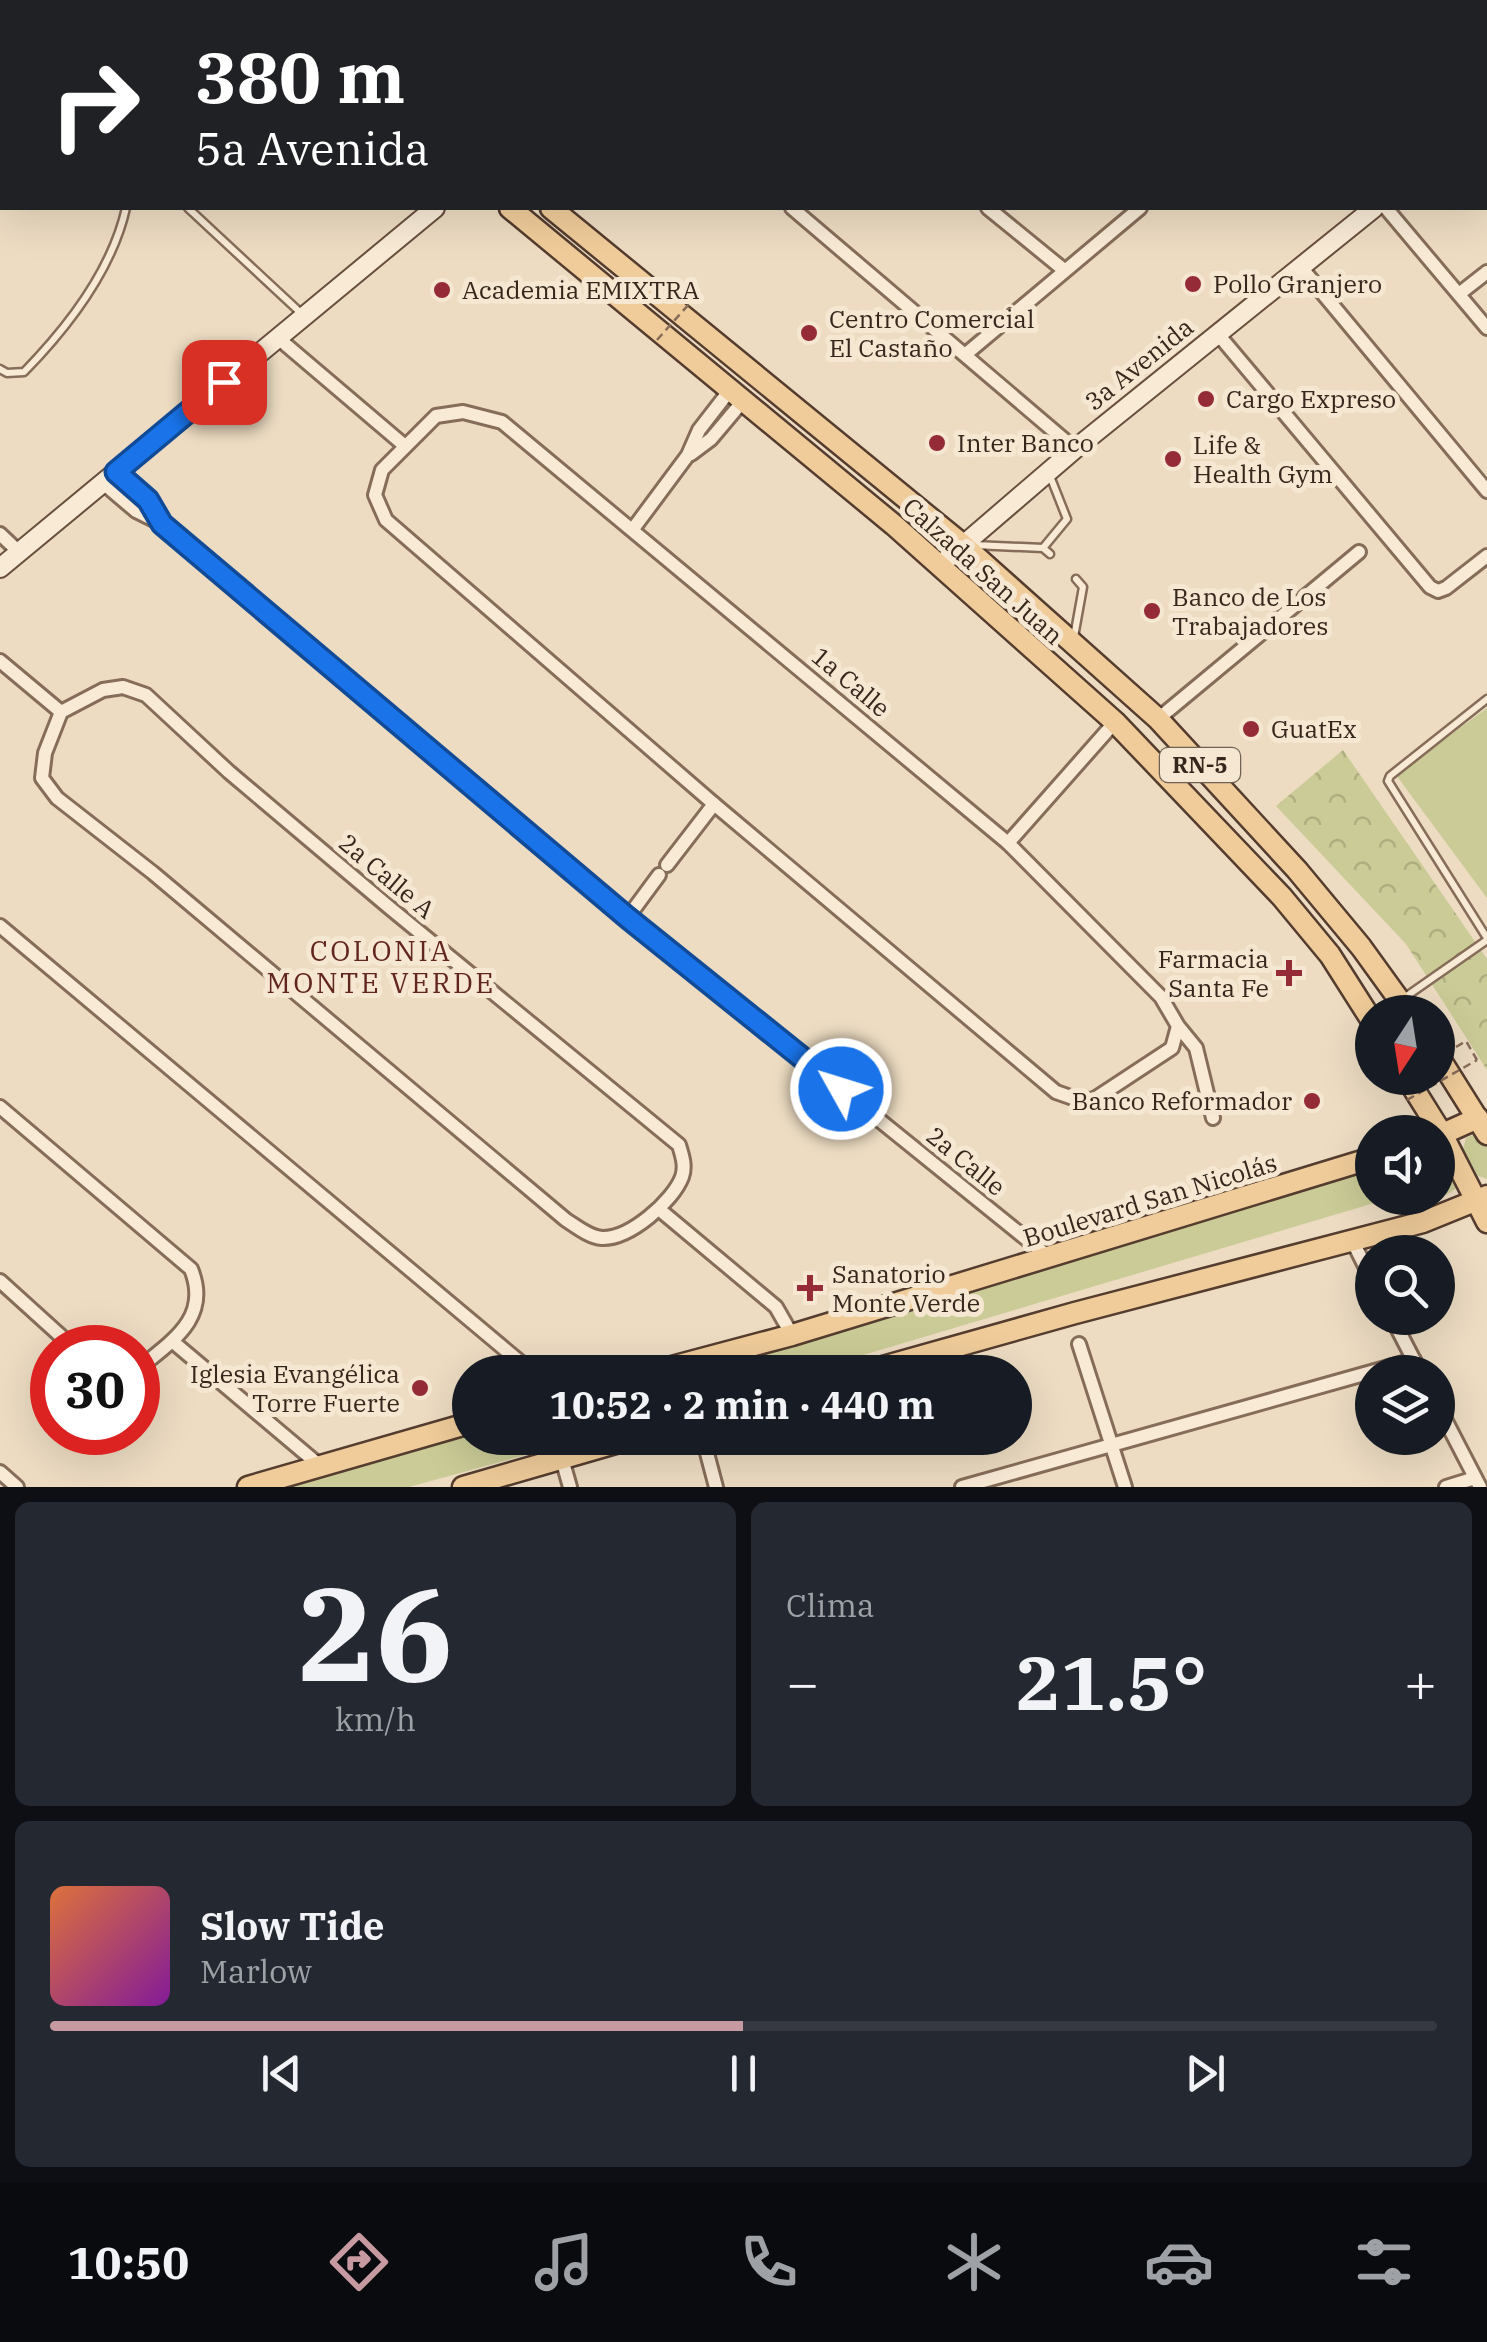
<!DOCTYPE html>
<html lang="es">
<meta charset="utf-8">
<style>
body{margin:0;font-family:"IBM Plex Serif",serif;background:#242831;color:#f1f3f6;height:100vh;display:flex;flex-direction:column;font-size:38px;white-space:nowrap}
*{box-sizing:border-box;margin:0}
p{font-size:32px;color:#9ea1a6}
.icon{flex:none;width:55px;height:55px;fill:none;stroke:currentColor;stroke-width:2;stroke-linecap:round;stroke-linejoin:round}
.map{position:relative;height:1487px;overflow:hidden}
.sheet{display:flex;flex-direction:column;gap:15px;padding:15px;background:#0d0f14;flex:1}
.sheet>*{flex:none}
.hud{position:absolute;left:0px;top:0px;width:1488px;height:210px;box-shadow:0 10px 40px #0002;background:#202124;color:#fff;overflow:hidden}
.needle{width:65px;rotate:192deg}
.tools{position:absolute;left:1355px;top:995px;display:grid;gap:20px}
.tools a{display:grid;place-items:center;width:100px;height:100px;border-radius:50%;background:#171b24;box-shadow:0 10px 40px #0002;font-size:50px}
.speed{position:absolute;left:30px;top:1325px;display:flex;gap:20px;font-size:50px;font-weight:700;text-align:center}
.speed>*{display:grid;place-content:center;width:130px;height:130px;border-radius:50%;background:#171b24;box-shadow:0 10px 40px #0002;line-height:1}
.speed .limit{border:15px solid #d22;background:#fff;color:#111}
.pin{position:absolute;display:grid;place-items:center;width:85px;height:85px;color:#fff;margin:-42px;border-radius:20px;box-shadow:0 5px 15px #0006}
.me{position:absolute;width:110px;margin:-55px;rotate:309deg;stroke-linejoin:round;filter:drop-shadow(0 0 8px #0008)}
.turn{display:flex;align-items:center;gap:35px;height:210px;padding:0 30px;font-size:45px}
.turn .icon{width:130px;height:130px;stroke-width:2.5}
.turn b{display:block;font-size:70px;line-height:85px}
.big{font-size:75px;font-weight:800;line-height:1.1}
.sheet .card{flex:1;display:flex;flex-direction:column;justify-content:center;gap:15px;min-width:0;padding:0 35px;border-radius:15px;background:#242831}
.sheet .dial{align-items:center;gap:0}
.dial b{font-size:130px;line-height:1}
.song{display:flex;align-items:center;gap:30px}
.cover{width:120px;height:120px;border-radius:15px;background:linear-gradient(135deg,hsl(20 70% 55%),hsl(290 70% 35%))}
.played{height:10px;border-radius:5px;background:linear-gradient(90deg,#c799a0 50%,#363941 50%)}
.keys{display:flex;justify-content:space-around;direction:ltr}
.heat{display:flex;justify-content:space-between;align-items:center;font-size:55px;direction:ltr}
.sheet .tiles{flex:1;display:grid;gap:15px;grid-template-columns:1fr 1fr}
.card:last-child{grid-column:span 2}
.trip{position:absolute;left:452px;top:1355px;width:580px;height:100px;border-radius:50px;background:#171b24;box-shadow:0 10px 40px #0002;font-weight:800;line-height:100px;text-align:center}
.tabs{display:flex;height:160px;justify-content:space-around;align-items:center;background:#090b0e;color:#9ea1a6}
.tabs .icon{width:70px;height:70px}
.tabs .current{color:#c799a0}
.tabs b{font-size:45px;color:#f1f3f6}
.map>svg:first-child{display:block}
</style>
<div class="map">
<svg width="1487" height="1487" viewBox="0 0 1487 1487">
<defs>
<pattern id="grass-tufts" width="24" height="20" patternUnits="userSpaceOnUse" patternTransform="scale(2.5)"><rect width="24" height="20" fill="#cacb96"/><path d="M3 7l-1-3M5 7V3M7 7l1-3M15 17l-1-3M17 17v-4M19 17l1-3" fill="none" stroke="#aeae81"/></pattern>
<pattern id="forest-crowns" width="20" height="18" patternUnits="userSpaceOnUse" patternTransform="scale(2.5)"><rect width="20" height="18" fill="#cacb96"/><path d="M2 6a3 3 0 1 1 6 0M12 15a3 3 0 1 1 6 0" fill="none" stroke="#aeae81"/></pattern>
</defs>
<rect width="100%" height="100%" fill="#eddcc2"/>
<!-- grass -->
<path fill="url(#grass-tufts)" d="M 1473,1135 L 1487,1144 L 1487,1179 L 1478,1176 L 1463,1149 L 1466,1138 Z"/>
<!-- forest -->
<path fill="url(#forest-crowns)" d="M 1343,750 L 1487,959 L 1487,1070 L 1406,944 L 1276,806 Z"/>
<!-- green -->
<g fill="#cacb96">
<path d="M 951,0 L 1146,0 L 1148,2 L 953,2 Z"/>
<path d="M 1487,708 L 1487,898 L 1396,775 Z"/>
<path d="M 1372,1157 L 1372,1198 L 1421,1198 L 1381,1201 L 806,1372 L 699,1372 Z"/>
<path d="M 1438,1157 L 1458,1187 L 1446,1195 L 1438,1196 Z"/>
<path d="M 470,1434 L 470,1438 L 583,1439 L 409,1487 L 280,1487 Z"/>
</g>
<g fill="none" stroke-linecap="round" stroke-linejoin="round">
<defs>
<g id="lane">
<path d="M 550,0 L 553,2"/>
<path d="M 490,2 L 493,0"/>
<path d="M 188,208 L 303,315"/>
<path d="M 0,369 L 7,373 L 24,372 C 68,327 112,270 126,208"/>
<path d="M 974,545 L 1043,548 L 1050,554"/>
<path d="M 1043,548 L 1067,519 L 1050,476"/>
<path d="M 1074,637 L 1083,587 L 1076,579"/>
<path d="M 1487,699 L 1390,776 L 1388,781 L 1487,938"/>
<path d="M 1401,1000 L 1487,940"/>
</g>
<g id="street">
<path d="M 1308,0 L 1310,2"/>
<path d="M 1477,0 L 1479,2"/>
<path d="M 892,2 L 895,0"/>
<path d="M 1393,2 L 1396,0"/>
<path d="M 1485,9 L 1487,11"/>
<path d="M 792,208 L 1075,449"/>
<path d="M 988,208 L 1064,270"/>
<path d="M 1386,208 L 1487,328"/>
<path d="M 1300,266 L 1487,491"/>
<path d="M 1459,294 L 1487,272"/>
<path d="M 1217,333 L 1430,587 L 1438,591 L 1446,588 L 1487,556"/>
<path d="M 278,338 L 405,446"/>
<path d="M 966,354 L 1140,208"/>
<path d="M 691,454 L 711,439 L 743,401"/>
<path d="M 116,472 L 148,500 L 161,522"/>
<path d="M 103,483 L 136,511 L 162,524 L 628,917 L 1050,1258"/>
<path d="M 633,529 L 688,455 L 699,430 L 730,390"/>
<path d="M 0,534 L 19,552"/>
<path d="M 0,661 L 61,712"/>
<path d="M 123,687 L 146,695 L 229,772 L 390,908 L 679,1145 C 682,1155 686,1166 682,1177 C 673,1201 630,1239 602,1238 C 589,1237 577,1227 566,1220 L 153,873 L 57,798 L 42,778 L 45,753 L 61,712 L 103,690 Z"/>
<path d="M 1158,719 L 1359,552"/>
<path d="M 1008,843 L 1115,722"/>
<path d="M 667,865 L 714,804"/>
<path d="M 628,917 L 659,875"/>
<path d="M 0,926 L 532,1372"/>
<path d="M 1178,1026 L 1172,1048 L 1093,1100 L 1076,1099 L 1056,1092 L 714,804 L 386,520 L 375,495 L 382,470 L 436,416 L 463,412 L 502,422 L 1008,843 L 1161,997 L 1178,1026 L 1196,1048 L 1213,1118"/>
<path d="M 0,1107 L 191,1269 C 211,1318 172,1341 138,1369"/>
<path d="M 660,1210 L 776,1307 L 792,1335"/>
<path d="M 1352,1240 L 1372,1280"/>
<path d="M 0,1281 L 74,1348"/>
<path d="M 1392,1318 L 1420,1372"/>
<path d="M 172,1341 L 319,1465"/>
<path d="M 1079,1344 L 1125,1487"/>
<path d="M 1438,1406 L 1480,1487"/>
<path d="M 703,1438 L 716,1487"/>
<path d="M 562,1459 L 570,1487"/>
<path d="M 0,1472 L 17,1487"/>
<path d="M 962,1487 L 1414,1360"/>
<path d="M 1446,1487 L 1475,1478"/>
</g>
<g id="secondary">
<path d="M 675,2 L 678,0"/>
<path d="M 1485,114 L 1487,112"/>
<path d="M 940,565 L 1075,449 L 1374,208"/>
<path d="M 0,568 L 435,208"/>
</g>
<g id="primary">
<path d="M 259,0 L 262,2"/>
<path d="M 302,0 L 305,2"/>
<path d="M 510,208 L 894,525 L 1115,722 L 1282,897 L 1330,955 L 1372,1021"/>
<path d="M 551,208 L 963,545 L 1158,719 L 1297,870 L 1361,947 L 1408,1012"/>
<path d="M 1438,1056 L 1487,1134"/>
<path d="M 1407,1078 L 1442,1134 L 1487,1222"/>
<path d="M 1438,1136 L 1478,1118"/>
<path d="M 653,1372 L 792,1335 L 1372,1158"/>
<path d="M 865,1372 L 1075,1313 L 1423,1222 L 1487,1196"/>
<path d="M 248,1487 L 470,1423"/>
<path d="M 463,1487 L 633,1438"/>
</g>
</defs>
<!-- lane casing -->
<use href="#lane" stroke="#866d59" stroke-width="11"/>
<!-- street casing -->
<use href="#street" stroke="#866d59" stroke-width="18"/>
<!-- secondary casing -->
<use href="#secondary" stroke="#684e3d" stroke-width="22"/>
<!-- primary casing -->
<use href="#primary" stroke="#543c2e" stroke-width="25"/>
<!-- path -->
<path stroke="#866d59" stroke-width="2.5" stroke-dasharray="8 5" stroke-linecap="butt" d="M 1456,1047 L 1466,1041 L 1477,1060"/>
<!-- lane -->
<use href="#lane" stroke="#f8ead5" stroke-width="6"/>
<!-- street -->
<use href="#street" stroke="#f8ead5" stroke-width="12"/>
<!-- secondary -->
<use href="#secondary" stroke="#f8ead5" stroke-width="18"/>
<!-- primary -->
<use href="#primary" stroke="#f0cc9a" stroke-width="20"/>
<!-- path-bridge -->
<g stroke="#866d59" stroke-width="2.5" stroke-dasharray="8 5" stroke-linecap="butt">
<path d="M 657,340 L 689,304"/>
<path d="M 1407,1100 L 1477,1060"/>
</g>
</g>
<g fill="none" stroke-linecap="round" stroke-linejoin="round">
<defs>
<path id="route" d="M 224,382 L 116,472 L 148,500 L 162,524 L 628,918 L 841,1089"/>
</defs>
<!-- route casing -->
<use href="#route" stroke="#114b97" stroke-width="25"/>
<!-- route -->
<use href="#route" stroke="#1a73e8" stroke-width="18"/>
</g>
<!-- markers -->
<g fill="#942b36" stroke="#f5e7d1" stroke-width="4">
<circle cx="1193" cy="284" r="10"/>
<circle cx="442" cy="290" r="10"/>
<circle cx="809" cy="333" r="10"/>
<circle cx="1206" cy="399" r="10"/>
<circle cx="937" cy="443" r="10"/>
<circle cx="1173" cy="459" r="10"/>
<circle cx="1152" cy="611" r="10"/>
<circle cx="1251" cy="729" r="10"/>
<path d="M1284 958h10v10h10v10h-10v10h-10v-10h-10v-10h10z"/>
<circle cx="1312" cy="1101" r="10"/>
<path d="M805 1273h10v10h10v10h-10v10h-10v-10h-10v-10h10z"/>
<circle cx="420" cy="1388" r="10"/>
</g>
<g text-anchor="middle" stroke-width="10" stroke-linejoin="round" paint-order="stroke">
<!-- shield labels -->
<rect fill="#f5e7d1" stroke="#6f6153" stroke-width="2.5" x="1160" y="748" width="80" height="34" rx="8"/>
<g font-size="22" font-weight="bold" fill="#36271d">
<text x="1200" y="773">RN-5</text>
</g>
<!-- poi labels -->
<g font-size="25" fill="#36271d" stroke="#f5e7d1" text-anchor="start">
<text x="1213" y="293">Pollo Granjero</text>
<text x="462" y="299">Academia EMIXTRA</text>
<text x="829" y="328">Centro Comercial<tspan x="829" dy="29">El Castaño</tspan></text>
<text x="1226" y="408">Cargo Expreso</text>
<text x="957" y="452">Inter Banco</text>
<text x="1193" y="454">Life &amp;<tspan x="1193" dy="29">Health Gym</tspan></text>
<text x="1172" y="606">Banco de Los<tspan x="1172" dy="29">Trabajadores</tspan></text>
<text x="1271" y="738">GuatEx</text>
<text x="1269" y="968" text-anchor="end">Farmacia<tspan x="1269" dy="29">Santa Fe</tspan></text>
<text x="1292" y="1110" text-anchor="end">Banco Reformador</text>
<text x="832" y="1283">Sanatorio<tspan x="832" dy="29">Monte Verde</tspan></text>
<text x="400" y="1383" text-anchor="end">Iglesia Evangélica<tspan x="400" dy="29">Torre Fuerte</tspan></text>
</g>
<!-- street labels -->
<g font-size="25" fill="#36271d" stroke="#f5e7d1">
<text transform="translate(1139 364) rotate(-39)" y="9">3a Avenida</text>
<text transform="translate(983 571) rotate(42)" y="9">Calzada San Juan</text>
<text transform="translate(851 682) rotate(40)" y="9">1a Calle</text>
<text transform="translate(387 876) rotate(40)" y="9">2a Calle A</text>
<text transform="translate(966 1161) rotate(39)" y="9">2a Calle</text>
<text transform="translate(1150 1200) rotate(-17)" y="9">Boulevard San Nicolás</text>
</g>
<!-- neighbourhood labels -->
<g font-size="28" letter-spacing="2.5" fill="#62251e" stroke="#f5e7d1">
<text x="381" y="961">COLONIA<tspan x="381" dy="32">MONTE VERDE</tspan></text>
</g>
</g>
</svg>
<div class="tools">
<a><svg class="needle" viewBox="-14 -14 28 28"><path d="M0-13l5 13h-10z" fill="#e53935"/><path d="M0 13l5-13h-10z" fill="#9ea1a6"/></svg></a>
<a><svg class="icon" aria-label="sound" viewBox="0 0 24 24"><path d="M4 9h4l5-4v14l-5-4H4zM17 9q2 3 0 6"/></svg></a>
<a><svg class="icon" aria-label="search" viewBox="0 0 24 24"><circle cx="10" cy="10" r="6"/><path d="M15 15l6 6"/></svg></a>
<a><svg class="icon" aria-label="layers" viewBox="0 0 24 24"><path d="M12 4l9 5-9 5-9-5zM3 14l9 5 9-5"/></svg></a>
</div>
<div class="speed"><div class="limit">30</div></div>
<div class="pin" style="left:224px;top:382px;background:#d93025"><svg class="icon" aria-label="arrive" viewBox="0 0 24 24"><path d="M6 21V4h12l-3 4 3 4H6"/></svg></div>
<svg class="me" style="left:841px;top:1089px" viewBox="-20 -20 40 40"><circle r="17" fill="#1a73e8" stroke="#fff" stroke-width="3"/><path d="M0-11L8 9 0 5-8 9z" fill="#fff"/></svg>
<div class="trip">10:52 · 2 min · 440 m</div>
<div class="hud">
<div class="turn"><svg class="icon" aria-label="right" viewBox="0 0 24 24"><path d="M7 20v-9h11M14 6l5 5-5 5"/></svg><div><b>380 m</b>5a Avenida</div></div>
</div>
</div>
<section class="sheet">
<div class="tiles">
<div class="card dial"><b>26</b><p>km/h</p></div>
<div class="card"><p>Clima</p>
<div class="heat"><a>−</a><b class="big">21.5°</b><a>+</a></div>
</div>
<div class="card">
<div class="song"><i class="cover"></i><div><b>Slow Tide</b><p>Marlow</p></div></div>
<div class="played"></div>
<div class="keys"><svg class="icon" aria-label="previous" viewBox="0 0 24 24"><path d="M18 5L8 12l10 7zM5 5v14"/></svg><svg class="icon" aria-label="pause" viewBox="0 0 24 24"><path d="M8 5v14M16 5v14"/></svg><svg class="icon" aria-label="next" viewBox="0 0 24 24"><path d="M6 5l10 7-10 7zM19 5v14"/></svg></div>
</div>
</div>
</section>
<nav class="tabs">
<b>10:50</b>
<svg class="icon current" aria-label="directions" viewBox="0 0 24 24"><path d="M12 3l9 9-9 9-9-9zM9 14v-3h6M13 9l2 2-2 2"/></svg>
<svg class="icon" aria-label="music" viewBox="0 0 24 24"><path d="M9 18V5l10-2v13"/><circle cx="6" cy="18" r="3"/><circle cx="16" cy="16" r="3"/></svg>
<svg class="icon" aria-label="phone" viewBox="0 0 24 24"><path d="M5 4h4l2 5-3 2q2 4 5 5l2-3 5 2v4C11 20 4 13 5 4z"/></svg>
<svg class="icon" aria-label="climate" viewBox="0 0 24 24"><path d="M12 3v18M4 7l16 10M4 17L20 7"/></svg>
<svg class="icon" aria-label="car" viewBox="0 0 24 24"><path d="M5 17H2v-5l4-1 3-4h7l3 4 3 1v5h-3M9 17h6M6 11h13"/><circle cx="7" cy="17" r="2"/><circle cx="17" cy="17" r="2"/></svg>
<svg class="icon" aria-label="filters" viewBox="0 0 24 24"><path d="M4 7h16M4 17h16"/><circle cx="9" cy="7" r="2"/><circle cx="15" cy="17" r="2"/></svg>
</nav>
